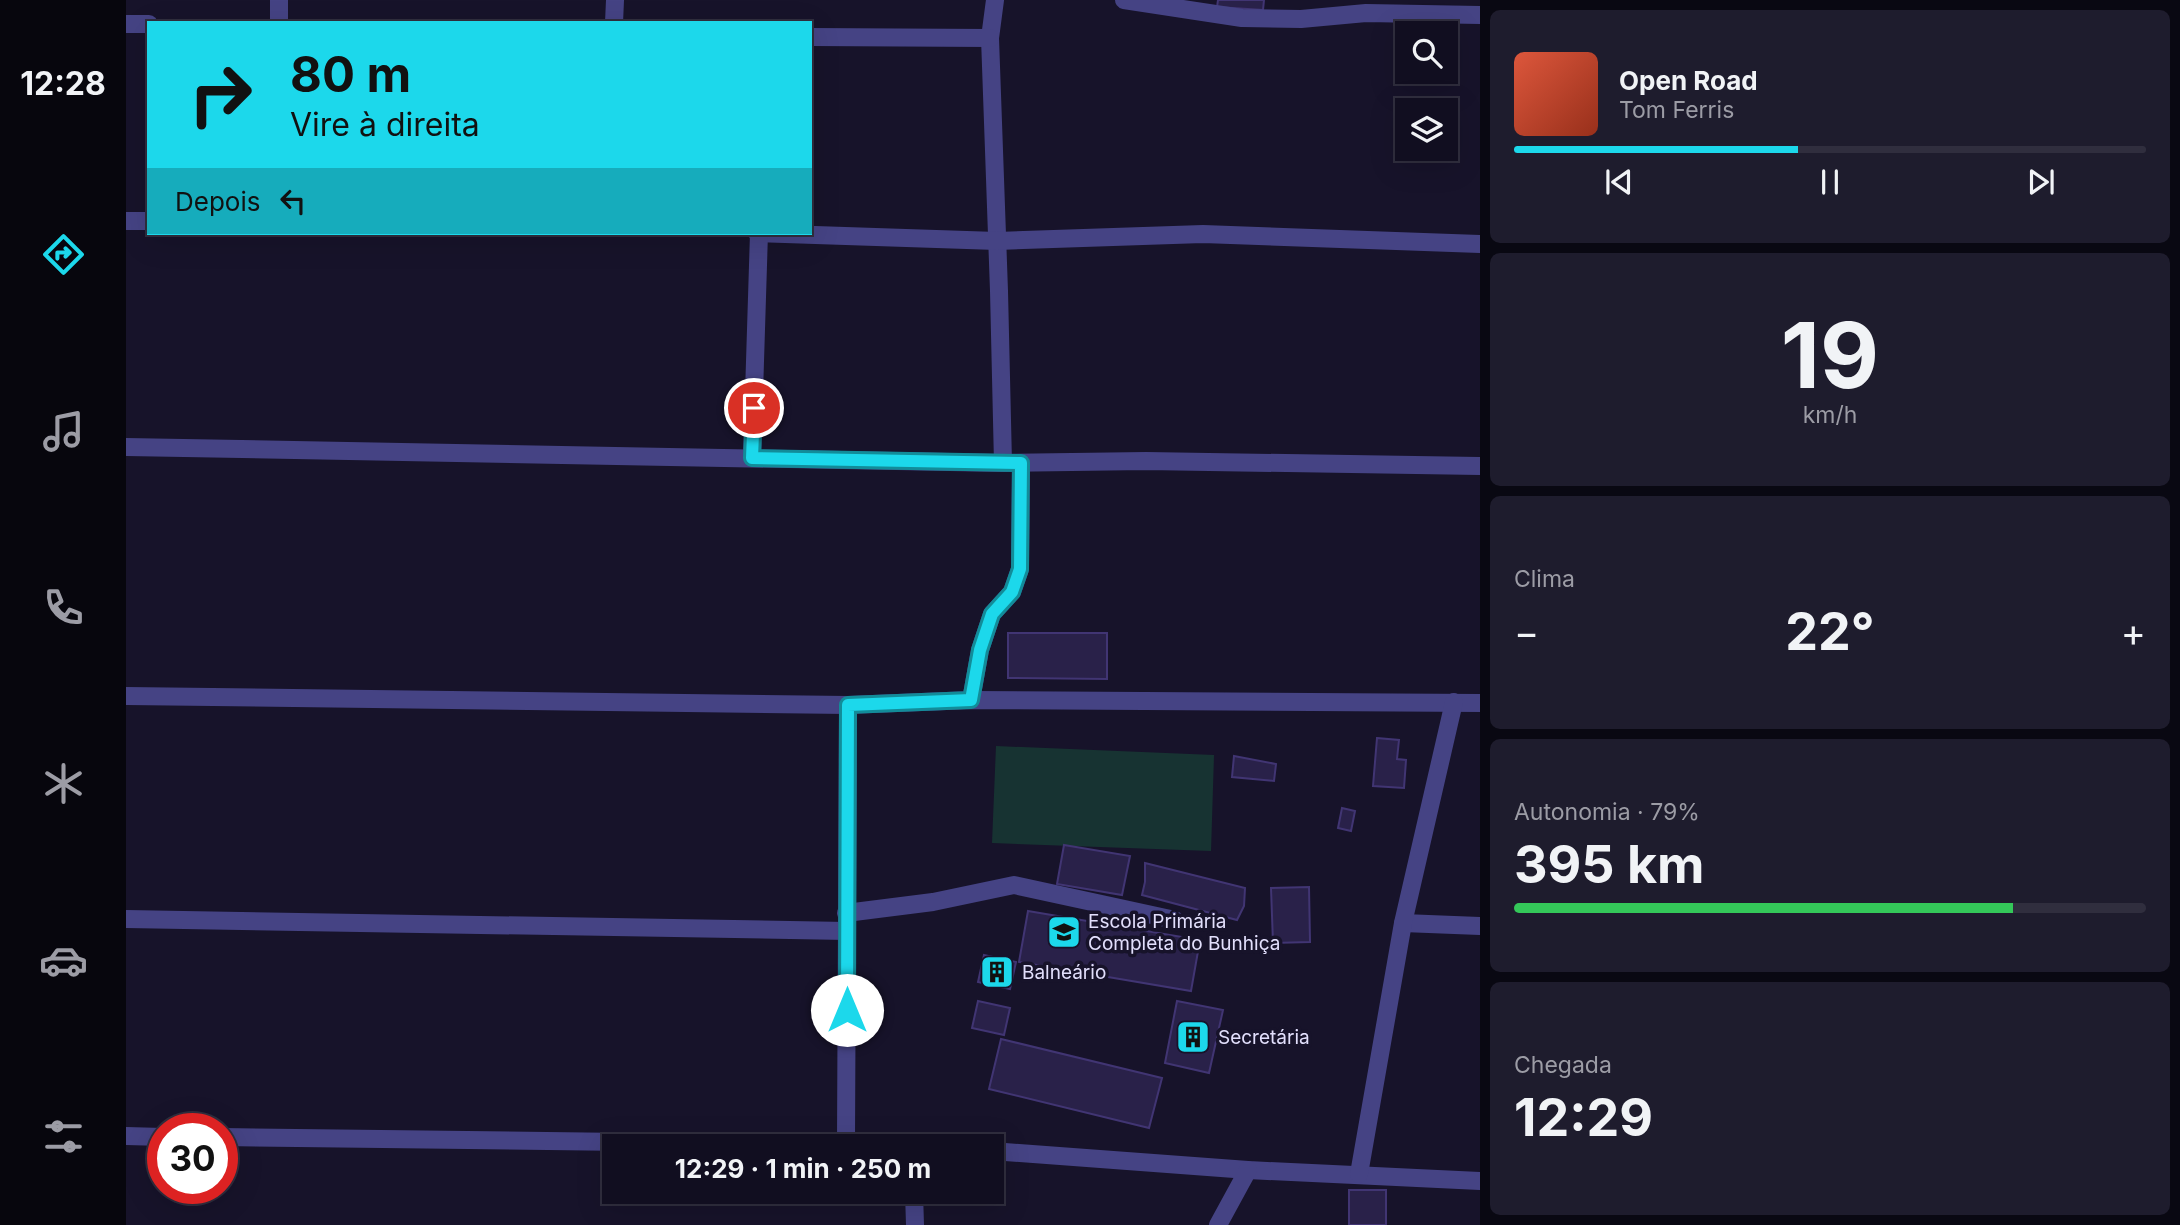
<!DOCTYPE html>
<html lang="pt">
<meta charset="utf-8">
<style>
body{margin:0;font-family:Inter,sans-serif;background:#1e1c2d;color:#f1f3f6;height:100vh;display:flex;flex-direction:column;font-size:26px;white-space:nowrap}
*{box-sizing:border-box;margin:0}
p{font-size:23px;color:#9c9ca5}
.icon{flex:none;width:38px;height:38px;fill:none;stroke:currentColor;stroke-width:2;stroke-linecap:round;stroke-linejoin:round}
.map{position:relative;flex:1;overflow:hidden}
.drawer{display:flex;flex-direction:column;gap:10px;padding:10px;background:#090812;width:700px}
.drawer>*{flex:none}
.banner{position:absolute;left:21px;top:21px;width:665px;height:214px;border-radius:0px;box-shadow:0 7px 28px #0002,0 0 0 2px #302e3e;background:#1cd8eb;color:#111;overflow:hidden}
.fabs{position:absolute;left:1269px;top:21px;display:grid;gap:14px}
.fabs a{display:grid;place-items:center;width:63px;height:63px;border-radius:0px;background:#110e20;box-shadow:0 7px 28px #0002,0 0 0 2px #302e3e;font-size:35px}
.speed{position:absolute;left:21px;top:1113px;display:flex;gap:14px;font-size:35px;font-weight:700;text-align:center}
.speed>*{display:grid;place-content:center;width:91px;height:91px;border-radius:50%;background:#110e20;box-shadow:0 7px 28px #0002,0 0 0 2px #302e3e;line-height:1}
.speed .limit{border:10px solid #d22;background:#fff;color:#111}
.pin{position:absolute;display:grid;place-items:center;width:60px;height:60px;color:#fff;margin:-30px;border:4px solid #fff;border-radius:50%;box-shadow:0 2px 7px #0007}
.me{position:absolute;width:77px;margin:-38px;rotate:0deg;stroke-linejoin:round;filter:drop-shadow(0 0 5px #0008)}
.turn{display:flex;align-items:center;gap:24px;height:147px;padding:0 28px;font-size:32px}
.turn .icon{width:91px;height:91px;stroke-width:2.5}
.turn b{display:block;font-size:49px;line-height:60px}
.then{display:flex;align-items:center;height:66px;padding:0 28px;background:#0003;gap:14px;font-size:26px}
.big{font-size:52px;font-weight:700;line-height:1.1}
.drawer .card{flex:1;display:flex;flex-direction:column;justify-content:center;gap:10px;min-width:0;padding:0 24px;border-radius:10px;background:#1e1c2d}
.drawer .dial{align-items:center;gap:0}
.dial b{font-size:91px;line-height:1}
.song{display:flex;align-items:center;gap:21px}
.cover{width:84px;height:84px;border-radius:10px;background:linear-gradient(135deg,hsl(10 70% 55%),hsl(10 70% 35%))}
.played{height:7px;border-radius:4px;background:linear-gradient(90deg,#1cd8eb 45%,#302e3e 45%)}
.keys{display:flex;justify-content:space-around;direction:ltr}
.heat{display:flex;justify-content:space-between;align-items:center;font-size:38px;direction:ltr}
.charge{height:10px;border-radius:5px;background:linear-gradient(90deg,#34c759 79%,#302e3e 0)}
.trip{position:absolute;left:476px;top:1134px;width:402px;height:70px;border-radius:0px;background:#110e20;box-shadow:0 7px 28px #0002,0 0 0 2px #302e3e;font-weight:700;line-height:70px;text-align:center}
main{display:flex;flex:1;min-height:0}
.dock{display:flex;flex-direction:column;width:126px;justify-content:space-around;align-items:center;background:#07060d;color:#9c9ca5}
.dock .icon{width:49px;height:49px}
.dock .current{color:#1cd8eb}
.dock b{font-size:32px;color:#f1f3f6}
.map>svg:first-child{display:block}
</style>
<main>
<nav class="dock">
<b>12:28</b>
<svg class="icon current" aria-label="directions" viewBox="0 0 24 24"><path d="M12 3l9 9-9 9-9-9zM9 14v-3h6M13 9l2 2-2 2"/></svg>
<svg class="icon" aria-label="music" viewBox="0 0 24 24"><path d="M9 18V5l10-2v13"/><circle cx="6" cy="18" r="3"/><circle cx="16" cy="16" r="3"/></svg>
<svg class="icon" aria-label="phone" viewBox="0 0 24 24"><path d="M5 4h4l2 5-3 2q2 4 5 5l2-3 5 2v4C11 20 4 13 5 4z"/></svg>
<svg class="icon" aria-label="climate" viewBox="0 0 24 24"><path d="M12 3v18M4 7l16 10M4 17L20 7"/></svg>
<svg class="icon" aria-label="car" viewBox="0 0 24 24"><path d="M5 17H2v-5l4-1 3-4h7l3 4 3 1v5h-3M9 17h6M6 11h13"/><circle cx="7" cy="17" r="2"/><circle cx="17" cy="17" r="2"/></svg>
<svg class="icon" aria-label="filters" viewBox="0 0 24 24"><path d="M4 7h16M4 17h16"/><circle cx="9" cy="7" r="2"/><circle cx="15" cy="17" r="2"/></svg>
</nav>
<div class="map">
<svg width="1354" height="1225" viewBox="0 0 1354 1225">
<rect width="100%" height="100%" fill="#17132a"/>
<!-- green -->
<path fill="#173332" d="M 870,746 L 1088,755 L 1085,851 L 866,843 Z"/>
<!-- building -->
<g fill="#292149" stroke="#413573" stroke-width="2">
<path d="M 1092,0 L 1138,0 L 1137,10 L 1091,7 Z"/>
<path d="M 882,633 L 981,633 L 981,679 L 882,678 Z"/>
<path d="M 1251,738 L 1273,740 L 1271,759 L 1280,760 L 1278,788 L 1247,786 Z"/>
<path d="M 1108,756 L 1150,764 L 1148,781 L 1106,777 Z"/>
<path d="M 1216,808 L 1229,811 L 1225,831 L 1212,828 Z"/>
<path d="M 938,845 L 1004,856 L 996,895 L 931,884 Z"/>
<path d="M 1019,863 L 1119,888 L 1118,906 L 1111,920 L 1016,895 L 1019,882 Z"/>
<path d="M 1183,887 L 1184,942 L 1147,943 L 1145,888 Z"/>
<path d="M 902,911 L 1074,940 L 1065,991 L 893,962 Z"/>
<path d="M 858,955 L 890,962 L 884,989 L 852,982 Z"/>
<path d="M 852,1001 L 884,1008 L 878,1035 L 846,1028 Z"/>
<path d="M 1051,1001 L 1097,1010 L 1083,1073 L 1039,1063 Z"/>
<path d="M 875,1039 L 1036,1078 L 1023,1128 L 863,1089 Z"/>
<rect x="1223" y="1190" width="37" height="35"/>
</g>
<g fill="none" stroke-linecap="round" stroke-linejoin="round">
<!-- minor -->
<g stroke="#454384" stroke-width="18">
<path d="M 153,0 L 153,23"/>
<path d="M 869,0 L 864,38 L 873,291 L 877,463"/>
<path d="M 998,0 L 1116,18 L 1175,19 L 1240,13 L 1354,15"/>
<path d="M 488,23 L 489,0"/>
<path d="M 0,24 L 23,24"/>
<path d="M 684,37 L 864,38"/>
<path d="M 0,221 L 23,221"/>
<path d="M 631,233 L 871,241 L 1077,234 L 1354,244"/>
<path d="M 0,447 L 877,463 L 1020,461 L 1354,466"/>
<path d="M 626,458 L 633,233"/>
<path d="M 0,696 L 722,705 L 845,700 L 1354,703"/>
<path d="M 845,700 L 854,650 L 866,614 L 886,592 L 894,569 L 895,463"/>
<path d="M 720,913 L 807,902 L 888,885 L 1049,920"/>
<path d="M 0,919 L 721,931"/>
<path d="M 1277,923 L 1354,926"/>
<path d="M 0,1136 L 37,1137"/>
<path d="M 96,1137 L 654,1144 L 720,1141 L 794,1146"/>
<path d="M 720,1141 L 722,705"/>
<path d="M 866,1151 L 1122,1170 L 1354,1181"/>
<path d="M 1233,1174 L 1277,923 L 1328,702"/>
<path d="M 788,1192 L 789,1225"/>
<path d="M 1092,1225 L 1122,1170"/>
</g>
</g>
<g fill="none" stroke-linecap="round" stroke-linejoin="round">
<defs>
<path id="route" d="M 628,408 L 626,458 L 895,463 L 894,569 L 886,592 L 866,614 L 854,650 L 845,700 L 722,705 L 721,1010"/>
</defs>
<!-- route casing -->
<use href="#route" stroke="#128c99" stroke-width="18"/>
<!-- route -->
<use href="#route" stroke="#1cd8eb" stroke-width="12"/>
</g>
<!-- icons -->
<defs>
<symbol id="school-square" viewBox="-11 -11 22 22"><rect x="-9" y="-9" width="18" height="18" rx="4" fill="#1cd8eb" stroke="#17132a"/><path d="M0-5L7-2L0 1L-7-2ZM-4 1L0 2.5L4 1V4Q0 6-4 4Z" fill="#111"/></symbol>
<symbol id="building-square" viewBox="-11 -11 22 22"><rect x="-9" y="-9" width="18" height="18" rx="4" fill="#1cd8eb" stroke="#17132a"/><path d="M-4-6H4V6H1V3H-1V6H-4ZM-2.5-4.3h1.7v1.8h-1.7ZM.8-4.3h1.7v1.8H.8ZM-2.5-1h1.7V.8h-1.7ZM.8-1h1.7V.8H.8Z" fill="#111"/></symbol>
</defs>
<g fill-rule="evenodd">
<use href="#school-square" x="919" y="913" width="38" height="38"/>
<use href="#building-square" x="852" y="953" width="38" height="38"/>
<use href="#building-square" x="1048" y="1018" width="38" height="38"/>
</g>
<g text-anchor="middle" stroke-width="7" stroke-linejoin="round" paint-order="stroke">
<!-- poi labels -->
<g font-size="19" fill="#e2dffc" stroke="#17132a" text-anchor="start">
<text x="962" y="928">Escola Primária<tspan x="962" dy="22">Completa do Bunhiça</tspan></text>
<text x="896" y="979">Balneário</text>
<text x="1092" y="1044">Secretária</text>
</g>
</g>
</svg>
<div class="fabs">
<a><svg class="icon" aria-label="search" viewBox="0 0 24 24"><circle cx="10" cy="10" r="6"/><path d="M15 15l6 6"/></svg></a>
<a><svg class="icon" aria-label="layers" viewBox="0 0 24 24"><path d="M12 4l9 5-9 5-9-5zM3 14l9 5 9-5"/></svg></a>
</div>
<div class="speed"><div class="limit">30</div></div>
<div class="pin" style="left:628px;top:408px;background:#d93025"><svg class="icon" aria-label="arrive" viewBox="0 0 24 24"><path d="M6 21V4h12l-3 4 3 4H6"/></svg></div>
<svg class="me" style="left:721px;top:1010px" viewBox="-20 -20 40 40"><circle r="19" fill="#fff"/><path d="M0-13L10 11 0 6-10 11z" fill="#1cd8eb"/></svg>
<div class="trip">12:29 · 1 min · 250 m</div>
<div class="banner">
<div class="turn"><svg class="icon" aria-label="right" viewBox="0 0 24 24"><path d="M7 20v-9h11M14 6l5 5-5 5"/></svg><div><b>80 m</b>Vire à direita</div></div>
<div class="then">Depois<svg class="icon" aria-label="left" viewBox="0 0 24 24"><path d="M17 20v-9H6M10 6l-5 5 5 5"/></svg></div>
</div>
</div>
<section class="drawer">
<div class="card">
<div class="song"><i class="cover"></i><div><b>Open Road</b><p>Tom Ferris</p></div></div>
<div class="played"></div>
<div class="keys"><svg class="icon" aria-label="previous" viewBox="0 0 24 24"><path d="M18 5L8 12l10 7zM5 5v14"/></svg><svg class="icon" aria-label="pause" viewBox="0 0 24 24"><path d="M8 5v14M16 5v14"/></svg><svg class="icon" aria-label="next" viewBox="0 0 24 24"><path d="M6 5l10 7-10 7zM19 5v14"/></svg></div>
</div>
<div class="card dial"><b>19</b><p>km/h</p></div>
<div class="card"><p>Clima</p>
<div class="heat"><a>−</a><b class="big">22°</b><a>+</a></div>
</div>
<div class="card"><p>Autonomia · 79%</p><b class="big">395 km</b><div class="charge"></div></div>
<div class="card"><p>Chegada</p><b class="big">12:29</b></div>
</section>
</main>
